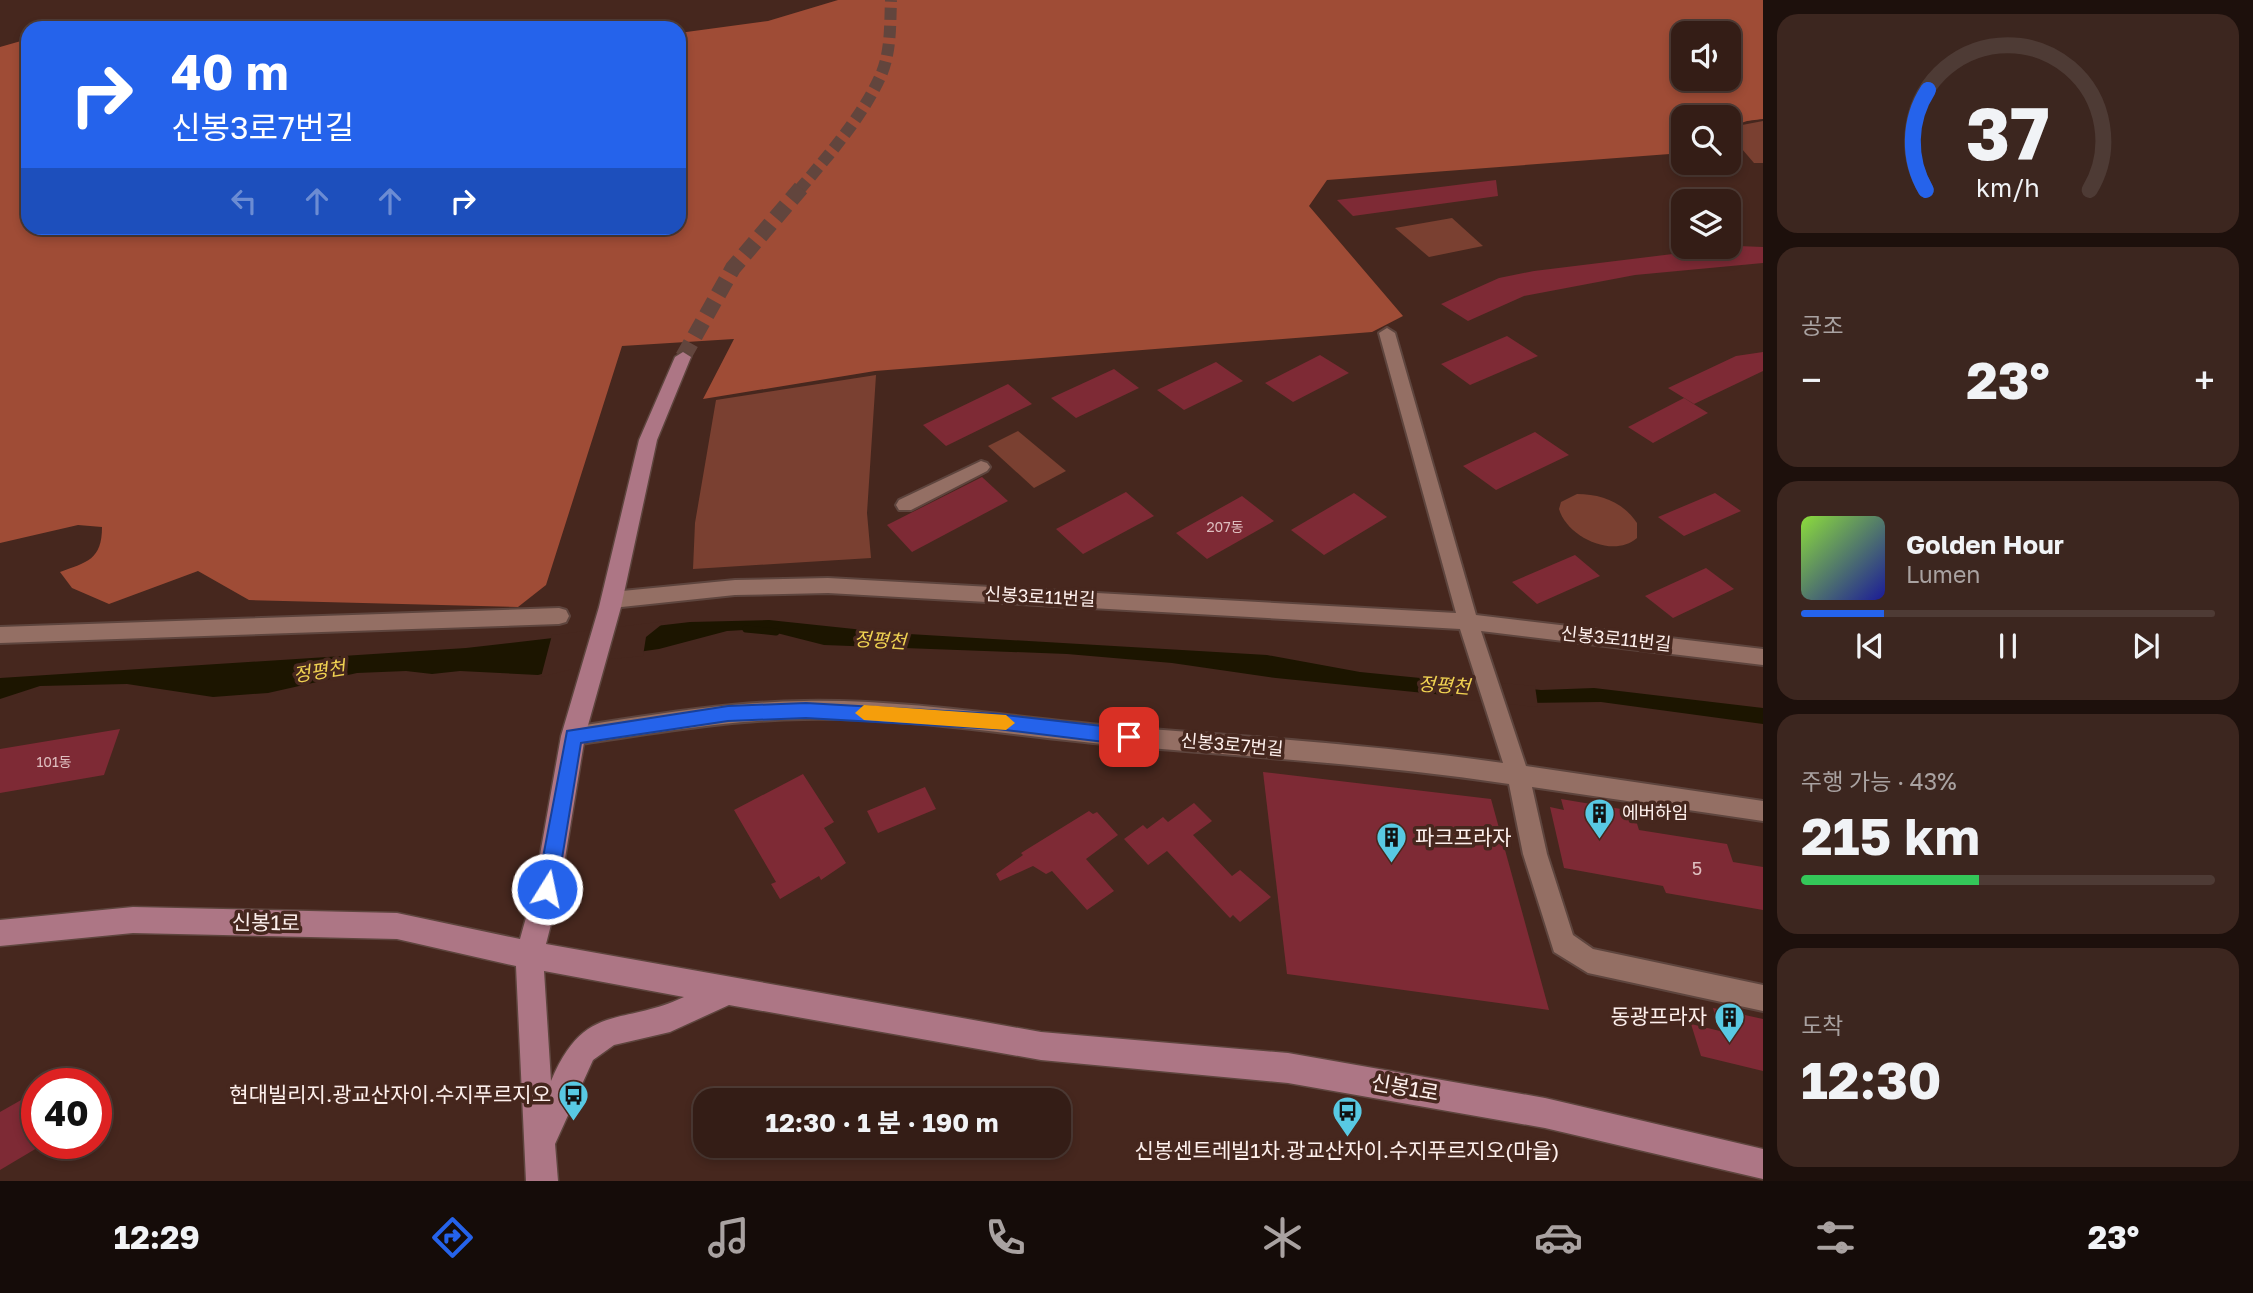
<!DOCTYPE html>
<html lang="ko">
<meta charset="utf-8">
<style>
body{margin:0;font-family:"Golos Text","Noto Sans KR",sans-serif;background:#3c261f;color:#f1f3f6;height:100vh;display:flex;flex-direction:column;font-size:26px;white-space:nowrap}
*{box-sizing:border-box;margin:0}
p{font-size:23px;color:#a9a2a1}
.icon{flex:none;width:38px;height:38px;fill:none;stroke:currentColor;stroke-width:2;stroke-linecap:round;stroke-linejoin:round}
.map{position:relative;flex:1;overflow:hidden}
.sheet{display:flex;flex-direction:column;gap:14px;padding:14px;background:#1d100c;width:490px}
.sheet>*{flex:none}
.banner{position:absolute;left:21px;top:21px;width:665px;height:214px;border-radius:21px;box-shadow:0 4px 10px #0003,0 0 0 2px #4e3b35;background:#2563eb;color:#fff;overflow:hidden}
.controls{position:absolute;left:1671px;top:21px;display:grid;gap:14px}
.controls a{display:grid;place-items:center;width:70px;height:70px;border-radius:14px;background:#341d16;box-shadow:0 4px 10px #0003,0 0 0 2px #4e3b35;font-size:35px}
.speed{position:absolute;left:21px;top:1068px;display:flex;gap:14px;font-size:35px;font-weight:700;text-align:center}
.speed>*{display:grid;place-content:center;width:91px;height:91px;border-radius:50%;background:#341d16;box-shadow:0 4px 10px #0003,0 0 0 2px #4e3b35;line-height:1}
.speed .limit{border:10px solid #d22;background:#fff;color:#111}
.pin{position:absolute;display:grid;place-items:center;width:60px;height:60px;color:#fff;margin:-30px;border-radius:14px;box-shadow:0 4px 10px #0006}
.me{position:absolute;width:77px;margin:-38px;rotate:10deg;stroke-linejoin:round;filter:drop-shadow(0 0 5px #0008)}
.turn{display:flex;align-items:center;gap:24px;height:147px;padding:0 35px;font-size:32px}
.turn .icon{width:91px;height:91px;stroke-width:2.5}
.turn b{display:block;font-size:49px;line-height:60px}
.lanes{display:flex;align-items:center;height:66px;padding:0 35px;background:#0003;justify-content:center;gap:35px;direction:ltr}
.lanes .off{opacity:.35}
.big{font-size:52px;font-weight:700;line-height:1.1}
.sheet .card{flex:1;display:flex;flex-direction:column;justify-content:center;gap:10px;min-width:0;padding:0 24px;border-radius:21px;background:#3c261f}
.sheet .dial{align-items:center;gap:0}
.dial svg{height:182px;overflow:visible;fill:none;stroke:#4e3b35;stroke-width:7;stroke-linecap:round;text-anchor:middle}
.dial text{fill:#f1f3f6;stroke:none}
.song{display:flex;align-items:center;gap:21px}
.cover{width:84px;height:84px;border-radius:10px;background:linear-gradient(135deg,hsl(90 70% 55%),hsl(240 70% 35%))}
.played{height:7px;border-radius:4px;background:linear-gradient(90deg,#2563eb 20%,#4e3b35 20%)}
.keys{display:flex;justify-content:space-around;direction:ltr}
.heat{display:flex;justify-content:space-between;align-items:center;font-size:38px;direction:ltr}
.charge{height:10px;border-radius:5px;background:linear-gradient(90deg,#34c759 43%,#4e3b35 0)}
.trip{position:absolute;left:693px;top:1088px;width:378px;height:70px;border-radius:21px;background:#341d16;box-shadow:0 4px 10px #0003,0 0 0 2px #4e3b35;font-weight:700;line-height:70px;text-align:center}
.tabs{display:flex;height:112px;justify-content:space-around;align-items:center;background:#150c09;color:#a9a2a1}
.tabs .icon{width:49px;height:49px}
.tabs .active{color:#2563eb}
.tabs b{font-size:32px;color:#f1f3f6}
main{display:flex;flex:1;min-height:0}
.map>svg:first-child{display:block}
</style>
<main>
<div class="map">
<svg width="1763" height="1181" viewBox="0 0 1763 1181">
<rect width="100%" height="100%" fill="#46271e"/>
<!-- green -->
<g fill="#7a4031">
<path d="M 1763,121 L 1763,163 L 1754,163 L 1736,142 L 1737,130 L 1742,125 Z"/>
<path d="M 1452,218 L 1483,246 L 1429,257 L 1395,228 Z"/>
<path d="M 876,375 L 867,513 L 871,558 L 693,569 L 695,523 L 716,400 Z"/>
<path d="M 1018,431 L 1066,471 L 1034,488 L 988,446 Z"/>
<path d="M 1577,494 C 1601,494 1623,502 1637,523 L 1637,538 C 1613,559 1567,537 1559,509 L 1561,502 Z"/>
</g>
<!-- forest -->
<g fill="#9f4c36" fill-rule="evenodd">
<path d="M 838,0 L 1763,0 L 1763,119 C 1747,121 1736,120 1730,137 L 1737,153 L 1729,153 L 1729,117 L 1684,117 L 1683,153 L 1327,180 L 1309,206 L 1403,316 L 1372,332 L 875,371 L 703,399 L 734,339 L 622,346 L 546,585 L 518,607 L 249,600 L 198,571 L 109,604 L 72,588 L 60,572 C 87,562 102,560 102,527 L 78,525 L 0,543 L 0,47 L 28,39 L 28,228 L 679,228 L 679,33 L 768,21 ZM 1684,33 L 1729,33 L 1729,79 L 1684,79 Z"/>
<path d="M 195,19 L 265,28 L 82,28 L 125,21 Z"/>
</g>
<!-- water -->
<path fill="#1c1500" d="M 769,620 L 892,633 L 1267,655 L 1360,672 L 1541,690 L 1594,688 L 1763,708 L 1763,724 L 1601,702 L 1523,703 L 1276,678 L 1172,663 L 1067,654 L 824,645 L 761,629 L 727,631 L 659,649 L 610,656 L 538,675 L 460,671 L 432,674 L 406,671 L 357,673 L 268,693 L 213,697 L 127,684 L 40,686 L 0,699 L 0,678 L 466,648 L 690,622 Z"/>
<!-- pier -->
<g fill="#46271e">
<path d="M 666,621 L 646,637 L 643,656 L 611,659 L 541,677 L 552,635 Z"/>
<path d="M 1449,678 L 1535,686 L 1538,707 L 1456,699 Z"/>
</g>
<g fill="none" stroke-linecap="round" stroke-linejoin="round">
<!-- stream -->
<path stroke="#1c1500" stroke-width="7" d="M 746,629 L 776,632"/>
</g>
<!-- building -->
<g fill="#7e2a35">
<path d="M 1496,180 L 1498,196 L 1353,216 L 1337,200 Z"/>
<path d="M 1738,246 L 1763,247 L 1763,263 L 1635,275 L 1524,296 L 1468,321 L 1441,304 L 1499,278 L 1534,271 Z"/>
<path d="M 1507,336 L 1538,356 L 1470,385 L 1441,364 Z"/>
<path d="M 1763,352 L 1763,371 L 1694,404 L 1668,388 L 1736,356 Z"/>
<path d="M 1320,355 L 1349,373 L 1293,402 L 1265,383 Z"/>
<path d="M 1216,362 L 1243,381 L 1184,410 L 1157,390 Z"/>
<path d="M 1114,369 L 1139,388 L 1076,418 L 1051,398 Z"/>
<path d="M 1008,384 L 1032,404 L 946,446 L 923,425 Z"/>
<path d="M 1684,398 L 1708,413 L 1653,443 L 1628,427 Z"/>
<path d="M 1535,432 L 1569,455 L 1496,490 L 1463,466 Z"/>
<path d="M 982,477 L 1008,501 L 912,552 L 887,525 Z"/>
<path d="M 1126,492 L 1154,516 L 1083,554 L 1056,529 Z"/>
<path d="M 1354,493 L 1387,517 L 1324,555 L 1291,530 Z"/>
<path d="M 1715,493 L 1741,511 L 1684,536 L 1658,517 Z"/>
<path d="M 1242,496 L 1274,521 L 1207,559 L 1176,533 Z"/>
<path d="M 1575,555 L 1600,576 L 1537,604 L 1512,582 Z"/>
<path d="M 1706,568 L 1734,589 L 1673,618 L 1645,596 Z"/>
<path d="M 120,729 L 104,775 L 0,793 L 0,749 Z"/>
<path d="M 1263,772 L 1491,799 L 1549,1010 L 1287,974 Z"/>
<path d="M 803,774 L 834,822 L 824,828 L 846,863 L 821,880 L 819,876 L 780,899 L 771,884 L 776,882 L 734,810 Z"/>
<path d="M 925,787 L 936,809 L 878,833 L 867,811 Z"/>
<path d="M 1561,799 L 1633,811 L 1639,830 L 1727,844 L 1733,862 L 1763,867 L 1763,910 L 1666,893 L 1663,886 L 1564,868 L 1550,807 L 1564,810 Z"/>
<path d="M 1194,803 L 1212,821 L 1193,835 L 1232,876 L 1240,870 L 1271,897 L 1240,922 L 1233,915 L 1230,918 L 1167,851 L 1148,865 L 1124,839 L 1143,825 L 1147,829 L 1163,817 L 1168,822 Z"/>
<path d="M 1089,811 L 1093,814 L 1097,812 L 1118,835 L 1086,859 L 1114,891 L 1087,910 L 1052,871 L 1046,874 L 1033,866 L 1000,881 L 996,874 L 1023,855 L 1021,853 Z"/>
<path d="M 1713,1008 L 1763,1019 L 1763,1071 L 1701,1056 L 1691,1024 L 1720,1031 Z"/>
<path d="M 37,1091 L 37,1148 L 0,1170 L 0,1112 Z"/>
</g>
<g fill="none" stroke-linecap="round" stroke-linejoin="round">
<!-- secondary-tunnel-far1 -->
<path stroke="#62453d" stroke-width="12" stroke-dasharray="12 6" stroke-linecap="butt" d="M 799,190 C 828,156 863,116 881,75 C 891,52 890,25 891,0"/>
<!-- secondary-tunnel -->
<path stroke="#62453d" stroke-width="16" stroke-dasharray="16 8" stroke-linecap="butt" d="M 683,357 L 733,268 L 801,188"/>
<defs>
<g id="street">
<path d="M 1387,328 L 1395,333 L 1476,615 L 1763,649 L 1763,665 L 1481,631 L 1526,766 L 1763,801 L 1763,821 L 1532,787 L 1547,854 L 1573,935 L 1593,949 L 1763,985 L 1763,1011 L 1588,973 L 1554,952 L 1523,854 L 1509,784 C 1382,765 1253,757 1125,746 C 1018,737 911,717 804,719 C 726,720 650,734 573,745 L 565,743 L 562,736 L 565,729 L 573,727 C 650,715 726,702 804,701 C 911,699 1018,719 1125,727 C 1251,737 1378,745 1503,763 L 1460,629 L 828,593 L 735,595 L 612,608 L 605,605 L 602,600 L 605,595 L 612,592 L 735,580 L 828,578 L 1456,613 L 1379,333 Z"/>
<path d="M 981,461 L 987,463 L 990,467 L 987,471 L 911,510 L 899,510 L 896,505 L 899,500 Z"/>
<path d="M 559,608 L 566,610 L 569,616 L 566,622 L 559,624 L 0,643 L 0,627 Z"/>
</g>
<path id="secondary" d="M 683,352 L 691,357 L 657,440 L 621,607 L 585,736 L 560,889 L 546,944 L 1041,1032 L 1288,1053 L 1545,1098 L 1763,1149 L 1763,1179 L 1545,1128 L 1288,1083 L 1041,1060 L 729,1005 L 670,1032 L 614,1045 L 593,1060 L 555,1144 L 558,1181 L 526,1181 L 516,966 L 397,939 L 133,933 L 0,946 L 0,920 L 133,907 L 397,913 L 520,939 L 534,889 L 561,736 L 599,607 L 639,440 L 675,357 ZM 544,971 L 684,997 C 620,1027 585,1001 551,1081 Z"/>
</defs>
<!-- street casing -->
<use href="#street" stroke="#5e453e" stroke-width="4"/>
<!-- secondary casing -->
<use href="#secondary" stroke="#5e453e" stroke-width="3"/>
<!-- street -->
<use href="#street" fill="#946f64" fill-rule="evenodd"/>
<!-- secondary -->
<use href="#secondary" fill="#ad7685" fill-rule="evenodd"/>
</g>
<!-- route -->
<path fill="#2563eb" stroke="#184099" stroke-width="2" d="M 806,703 L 997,714 L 1129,729 L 1138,737 L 1129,745 L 997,729 L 806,718 L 728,721 L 581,743 L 557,889 L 554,896 L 547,899 L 540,896 L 537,889 L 567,731 L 728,706 Z"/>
<!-- slow -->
<path fill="#f59e0b" d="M 864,705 L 1006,715 L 1015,723 L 1006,730 L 864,720 L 855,713 Z"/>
<!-- icons -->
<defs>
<symbol id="building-pin" viewBox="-11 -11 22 30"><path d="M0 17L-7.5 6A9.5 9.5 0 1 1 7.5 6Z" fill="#58c9e3" stroke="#46271e"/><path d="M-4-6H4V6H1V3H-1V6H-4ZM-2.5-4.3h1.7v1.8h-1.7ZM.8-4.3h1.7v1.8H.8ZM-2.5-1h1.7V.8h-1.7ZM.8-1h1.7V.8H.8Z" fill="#111"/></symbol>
<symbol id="bus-pin" viewBox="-11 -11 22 30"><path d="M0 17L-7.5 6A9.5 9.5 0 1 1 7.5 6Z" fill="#58c9e3" stroke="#46271e"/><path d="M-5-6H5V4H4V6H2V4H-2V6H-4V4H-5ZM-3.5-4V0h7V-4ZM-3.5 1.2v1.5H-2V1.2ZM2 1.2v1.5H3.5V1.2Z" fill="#111"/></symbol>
</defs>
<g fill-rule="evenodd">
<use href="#building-pin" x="1582" y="796" width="35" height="47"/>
<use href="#building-pin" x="1374" y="820" width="35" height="47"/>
<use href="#building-pin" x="1712" y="1000" width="35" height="47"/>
<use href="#bus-pin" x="556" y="1078" width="35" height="47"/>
<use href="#bus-pin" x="1330" y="1094" width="35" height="47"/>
</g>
<g text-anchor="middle" stroke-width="7" stroke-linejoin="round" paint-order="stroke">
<!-- number labels -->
<g font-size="14" fill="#debebf">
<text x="1225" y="532">207동</text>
<text x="54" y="767">101동</text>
</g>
<!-- street labels -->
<g font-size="18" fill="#fef0ed" stroke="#46271e">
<text transform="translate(1040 597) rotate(3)" y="6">신봉3로11번길</text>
<text transform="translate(1616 639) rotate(6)" y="6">신봉3로11번길</text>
<text transform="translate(1232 745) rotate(5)" y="6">신봉3로7번길</text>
</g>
<!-- poi labels -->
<g font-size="18" fill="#fef0ed" stroke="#46271e" text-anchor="start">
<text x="1622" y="819">에버하임</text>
</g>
<!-- near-number labels -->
<g font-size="18" fill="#debebf">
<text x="1697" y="875">5</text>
</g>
<!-- water labels -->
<g font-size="19" font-style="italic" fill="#f0d252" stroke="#46271e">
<text transform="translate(880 640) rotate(3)" y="7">정평천</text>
<text transform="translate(319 671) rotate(-9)" y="7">정평천</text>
<text transform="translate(1444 685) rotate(4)" y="7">정평천</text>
</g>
<!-- near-poi labels -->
<g font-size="21" fill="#fef0ed" stroke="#46271e" text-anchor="end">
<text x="1415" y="845" text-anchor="start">파크프라자</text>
<text x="1707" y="1024">동광프라자</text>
<text x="551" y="1102">현대빌리지.광교산자이.수지푸르지오</text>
<text x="1347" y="1158" text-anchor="middle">신봉센트레빌1차.광교산자이.수지푸르지오(마을)</text>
</g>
<!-- near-street labels -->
<g font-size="21" fill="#fef0ed" stroke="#46271e">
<text transform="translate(266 923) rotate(1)" y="7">신봉1로</text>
<text transform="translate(1405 1088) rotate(10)" y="7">신봉1로</text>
</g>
</g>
</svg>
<div class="controls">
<a><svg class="icon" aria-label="sound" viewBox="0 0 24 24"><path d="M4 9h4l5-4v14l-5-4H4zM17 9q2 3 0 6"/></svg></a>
<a><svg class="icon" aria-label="search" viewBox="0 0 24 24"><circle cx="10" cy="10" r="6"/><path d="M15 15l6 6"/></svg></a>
<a><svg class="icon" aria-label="layers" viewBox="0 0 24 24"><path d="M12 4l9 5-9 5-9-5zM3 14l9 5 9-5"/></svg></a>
</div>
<div class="speed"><div class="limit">40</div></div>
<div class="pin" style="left:1129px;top:737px;background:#d93025"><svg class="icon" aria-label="arrive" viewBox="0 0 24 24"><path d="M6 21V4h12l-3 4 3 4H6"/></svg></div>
<svg class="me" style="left:547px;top:889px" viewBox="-20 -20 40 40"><circle r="17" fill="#2563eb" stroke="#fff" stroke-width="3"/><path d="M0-11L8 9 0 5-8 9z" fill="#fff"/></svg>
<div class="trip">12:30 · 1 분 · 190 m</div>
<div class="banner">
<div class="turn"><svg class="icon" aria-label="right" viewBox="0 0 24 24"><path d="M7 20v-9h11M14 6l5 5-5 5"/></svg><div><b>40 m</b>신봉3로7번길</div></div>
<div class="lanes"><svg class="icon off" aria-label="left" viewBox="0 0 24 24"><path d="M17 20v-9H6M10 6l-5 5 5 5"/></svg><svg class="icon off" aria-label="ahead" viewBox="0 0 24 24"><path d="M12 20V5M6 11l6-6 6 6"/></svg><svg class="icon off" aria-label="ahead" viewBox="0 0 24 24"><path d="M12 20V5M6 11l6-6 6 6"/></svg><svg class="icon" aria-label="right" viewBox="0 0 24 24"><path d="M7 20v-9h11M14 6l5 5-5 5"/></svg></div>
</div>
</div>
<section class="sheet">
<div class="card dial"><svg viewBox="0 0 100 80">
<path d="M14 69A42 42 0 1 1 86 69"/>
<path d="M14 69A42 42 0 0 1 15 25" stroke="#2563eb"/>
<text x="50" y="56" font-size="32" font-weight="700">37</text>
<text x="50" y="72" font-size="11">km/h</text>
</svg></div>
<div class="card"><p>공조</p>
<div class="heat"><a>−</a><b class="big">23°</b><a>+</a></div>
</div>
<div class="card">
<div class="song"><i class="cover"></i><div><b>Golden Hour</b><p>Lumen</p></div></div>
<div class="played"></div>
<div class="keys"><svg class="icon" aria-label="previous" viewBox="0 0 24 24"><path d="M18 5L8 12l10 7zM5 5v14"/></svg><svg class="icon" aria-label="pause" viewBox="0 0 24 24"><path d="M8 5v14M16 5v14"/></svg><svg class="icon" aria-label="next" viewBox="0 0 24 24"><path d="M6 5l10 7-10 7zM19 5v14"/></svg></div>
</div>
<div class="card"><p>주행 가능 · 43%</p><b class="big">215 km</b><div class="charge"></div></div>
<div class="card"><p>도착</p><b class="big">12:30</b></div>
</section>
</main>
<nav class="tabs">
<b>12:29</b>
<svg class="icon active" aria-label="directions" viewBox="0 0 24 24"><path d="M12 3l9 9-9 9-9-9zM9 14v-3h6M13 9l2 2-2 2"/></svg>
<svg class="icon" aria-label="music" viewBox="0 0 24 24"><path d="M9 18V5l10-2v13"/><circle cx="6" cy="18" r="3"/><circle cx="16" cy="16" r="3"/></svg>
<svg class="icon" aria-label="phone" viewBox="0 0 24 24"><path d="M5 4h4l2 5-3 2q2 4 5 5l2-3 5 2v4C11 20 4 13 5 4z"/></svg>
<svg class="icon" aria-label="climate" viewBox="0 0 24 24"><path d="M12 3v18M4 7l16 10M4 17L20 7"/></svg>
<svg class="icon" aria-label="car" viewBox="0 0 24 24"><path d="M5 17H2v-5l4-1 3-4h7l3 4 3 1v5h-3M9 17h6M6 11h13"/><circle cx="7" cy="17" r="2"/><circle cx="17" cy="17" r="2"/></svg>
<svg class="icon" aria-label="filters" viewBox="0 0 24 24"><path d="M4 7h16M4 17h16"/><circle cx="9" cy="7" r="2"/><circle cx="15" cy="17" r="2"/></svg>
<b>23°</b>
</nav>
